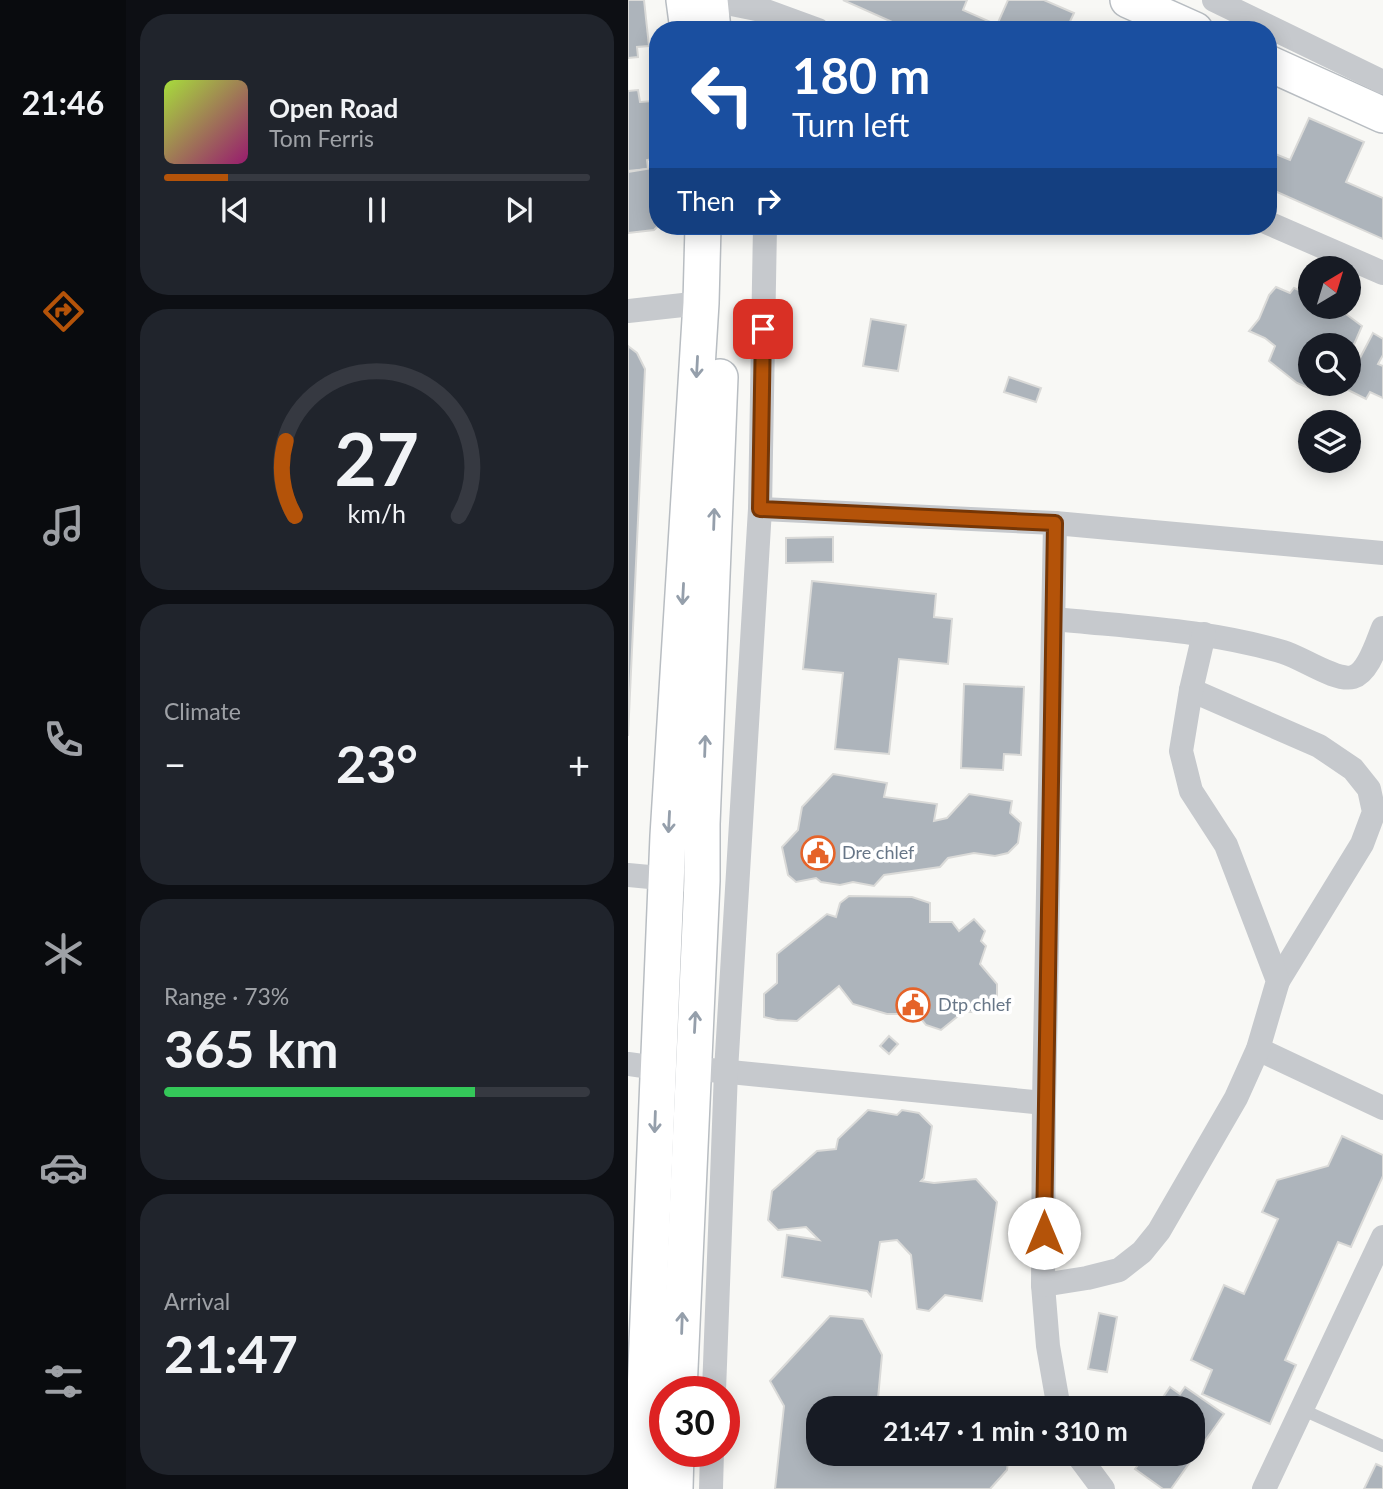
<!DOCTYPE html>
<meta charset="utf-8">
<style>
body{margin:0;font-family:Lato,sans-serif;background:#20242c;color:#f1f3f6;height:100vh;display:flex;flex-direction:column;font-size:26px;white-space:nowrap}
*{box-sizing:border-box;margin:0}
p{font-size:23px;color:#9ea1a6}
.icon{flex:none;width:38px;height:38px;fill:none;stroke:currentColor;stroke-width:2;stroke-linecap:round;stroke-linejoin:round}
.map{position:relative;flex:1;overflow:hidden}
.sheet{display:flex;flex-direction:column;gap:14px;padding:14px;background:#0d0f14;width:502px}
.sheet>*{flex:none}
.guide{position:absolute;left:21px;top:21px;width:628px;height:214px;border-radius:28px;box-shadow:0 4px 18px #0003;background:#1a4fa0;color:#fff;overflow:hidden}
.needle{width:46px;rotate:38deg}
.buttons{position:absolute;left:670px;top:256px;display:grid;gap:14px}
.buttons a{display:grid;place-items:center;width:63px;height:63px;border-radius:50%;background:#171b24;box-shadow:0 4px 18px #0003;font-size:35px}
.speed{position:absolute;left:21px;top:1376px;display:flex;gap:14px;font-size:35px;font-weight:700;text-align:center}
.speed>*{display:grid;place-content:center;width:91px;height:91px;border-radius:50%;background:#171b24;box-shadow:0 4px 18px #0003;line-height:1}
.speed .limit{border:10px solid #d22;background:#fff;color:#111}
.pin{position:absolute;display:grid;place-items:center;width:60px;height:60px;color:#fff;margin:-30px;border-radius:14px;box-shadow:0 4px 10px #0006}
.me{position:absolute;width:77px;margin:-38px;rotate:0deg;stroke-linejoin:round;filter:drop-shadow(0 0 5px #0008)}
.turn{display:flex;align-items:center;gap:24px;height:147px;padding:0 28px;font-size:32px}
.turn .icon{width:91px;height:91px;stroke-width:2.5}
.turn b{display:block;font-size:49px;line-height:60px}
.then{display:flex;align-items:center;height:66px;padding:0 28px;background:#0003;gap:14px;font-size:26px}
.big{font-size:52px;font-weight:700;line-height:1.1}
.sheet .tile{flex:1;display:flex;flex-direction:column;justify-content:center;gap:10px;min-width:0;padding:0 24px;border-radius:28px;background:#20242c}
.sheet .dial{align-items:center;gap:0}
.dial svg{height:182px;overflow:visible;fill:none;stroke:#363941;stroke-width:7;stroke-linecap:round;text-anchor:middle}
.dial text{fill:#f1f3f6;stroke:none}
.song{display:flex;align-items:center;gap:21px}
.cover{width:84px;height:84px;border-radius:10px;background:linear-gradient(135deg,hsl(80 70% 55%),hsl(320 70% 35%))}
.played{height:7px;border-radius:4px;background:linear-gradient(90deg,#b45309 15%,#363941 15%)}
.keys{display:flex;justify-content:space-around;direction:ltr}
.heat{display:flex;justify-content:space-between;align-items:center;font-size:38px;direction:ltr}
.charge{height:10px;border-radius:5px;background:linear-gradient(90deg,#34c759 73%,#363941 0)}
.trip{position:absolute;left:178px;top:1396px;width:399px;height:70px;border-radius:28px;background:#171b24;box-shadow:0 4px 18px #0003;font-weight:700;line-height:70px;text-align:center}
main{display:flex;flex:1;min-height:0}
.tab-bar{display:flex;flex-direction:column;width:126px;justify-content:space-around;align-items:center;background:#090b0e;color:#9ea1a6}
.tab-bar .icon{width:49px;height:49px}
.tab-bar .selected{color:#b45309}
.tab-bar b{font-size:32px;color:#f1f3f6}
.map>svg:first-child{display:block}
</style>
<main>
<nav class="tab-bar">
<b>21:46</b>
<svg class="icon selected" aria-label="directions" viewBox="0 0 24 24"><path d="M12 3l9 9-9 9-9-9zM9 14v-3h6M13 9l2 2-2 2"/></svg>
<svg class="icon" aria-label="music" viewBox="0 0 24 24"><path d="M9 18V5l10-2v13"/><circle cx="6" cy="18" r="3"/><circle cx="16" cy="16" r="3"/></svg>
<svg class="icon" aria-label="phone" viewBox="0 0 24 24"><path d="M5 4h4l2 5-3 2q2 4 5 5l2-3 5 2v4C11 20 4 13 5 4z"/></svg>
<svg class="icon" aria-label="climate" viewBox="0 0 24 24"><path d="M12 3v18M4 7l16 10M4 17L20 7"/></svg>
<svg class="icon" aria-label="car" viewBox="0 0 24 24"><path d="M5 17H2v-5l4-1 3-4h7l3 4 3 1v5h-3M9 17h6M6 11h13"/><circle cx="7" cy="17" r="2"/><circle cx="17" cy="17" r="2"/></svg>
<svg class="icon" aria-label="filters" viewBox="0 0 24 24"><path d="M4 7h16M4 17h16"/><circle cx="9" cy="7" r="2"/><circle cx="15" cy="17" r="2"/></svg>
</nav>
<section class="sheet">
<div class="tile">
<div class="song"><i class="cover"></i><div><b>Open Road</b><p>Tom Ferris</p></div></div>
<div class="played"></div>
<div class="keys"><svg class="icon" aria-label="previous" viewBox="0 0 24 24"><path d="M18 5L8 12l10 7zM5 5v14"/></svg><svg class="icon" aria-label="pause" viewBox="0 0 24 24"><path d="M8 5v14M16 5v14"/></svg><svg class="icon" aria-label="next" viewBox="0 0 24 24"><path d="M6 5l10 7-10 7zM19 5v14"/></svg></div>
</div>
<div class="tile dial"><svg viewBox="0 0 100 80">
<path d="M14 69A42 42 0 1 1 86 69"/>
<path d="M14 69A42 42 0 0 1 10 36" stroke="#b45309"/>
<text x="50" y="56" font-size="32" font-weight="700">27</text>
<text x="50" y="72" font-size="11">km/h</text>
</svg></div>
<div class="tile"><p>Climate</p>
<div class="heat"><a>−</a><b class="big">23°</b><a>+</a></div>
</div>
<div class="tile"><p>Range · 73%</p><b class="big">365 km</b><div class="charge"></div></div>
<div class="tile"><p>Arrival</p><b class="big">21:47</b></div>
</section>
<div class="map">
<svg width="755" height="1489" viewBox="0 0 755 1489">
<rect width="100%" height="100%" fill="#f8f8f5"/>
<!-- building -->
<g fill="#adb4bb" stroke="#dadad8" stroke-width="2">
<path d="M 0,0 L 16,0 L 21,46 L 9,47 L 10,57 L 0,58 Z"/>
<path d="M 215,0 L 339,0 L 335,10 L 369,25 L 380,0 L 416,0 L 446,13 L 438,30 L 282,30 Z"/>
<path d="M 10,90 L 12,102 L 25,101 L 30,158 L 19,160 L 20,169 L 0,171 L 0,91 Z"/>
<path d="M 681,118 L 736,142 L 718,182 L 755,198 L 755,239 L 640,188 L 640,151 L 662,160 Z"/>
<path d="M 30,167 L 30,226 L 26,230 L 0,233 L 0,172 Z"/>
<path d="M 648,287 L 662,293 L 666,288 L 681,294 L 682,306 L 705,306 L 714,311 L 734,326 L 721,356 L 721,345 L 682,345 L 682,383 L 702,383 L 694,394 L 669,383 L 641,361 L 647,346 L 637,338 L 621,331 L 631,319 L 641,295 Z"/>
<path d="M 243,319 L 278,325 L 270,371 L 235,366 Z"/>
<path d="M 745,333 L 755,339 L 755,355 L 750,364 L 755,366 L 755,398 L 742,392 L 738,399 L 716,388 L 721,383 L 721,379 Z"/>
<path d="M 0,346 L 9,353 L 17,369 L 0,736 Z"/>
<path d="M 381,377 L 413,388 L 408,402 L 376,392 Z"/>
<path d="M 205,537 L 205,562 L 158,563 L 158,538 Z"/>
<path d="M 184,581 L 308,594 L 306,617 L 324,619 L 320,664 L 271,659 L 261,754 L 207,749 L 215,673 L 175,669 Z"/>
<path d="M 336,684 L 396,687 L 393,755 L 376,754 L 375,770 L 333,768 Z"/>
<path d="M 205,774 L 259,783 L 256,797 L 309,804 L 306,821 L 319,818 L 341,794 L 384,801 L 382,813 L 393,823 L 390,843 L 380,853 L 367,856 L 346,853 L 320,858 L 312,867 L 256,875 L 246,886 L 225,882 L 212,885 L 193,882 L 188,878 L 168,882 L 160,875 L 154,847 L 170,830 L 174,807 Z"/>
<path d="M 221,896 L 284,897 L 302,903 L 302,922 L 324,922 L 331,931 L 346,919 L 357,931 L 353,941 L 358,946 L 352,964 L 369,984 L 369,997 L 349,1012 L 335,1012 L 313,1030 L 298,1025 L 289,1014 L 259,1014 L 225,1004 L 211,986 L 169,1021 L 149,1020 L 136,1017 L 136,994 L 149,983 L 149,954 L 199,914 L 208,917 L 212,903 Z"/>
<path d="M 261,1036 L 270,1044 L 261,1054 L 252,1046 Z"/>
<path d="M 240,1110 L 269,1115 L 274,1110 L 291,1113 L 304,1126 L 296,1178 L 293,1181 L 306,1183 L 348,1179 L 369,1202 L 354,1301 L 317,1295 L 301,1311 L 289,1309 L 283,1255 L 269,1240 L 252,1242 L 243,1296 L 239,1291 L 154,1277 L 159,1235 L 191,1240 L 178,1227 L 150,1230 L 140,1220 L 144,1191 L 189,1151 L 208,1149 L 210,1139 Z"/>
<path d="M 714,1136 L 755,1155 L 755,1176 L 723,1247 L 710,1242 L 657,1360 L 668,1365 L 642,1424 L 574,1394 L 584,1370 L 563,1360 L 596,1285 L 616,1294 L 650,1219 L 634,1212 L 649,1180 L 700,1166 Z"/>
<path d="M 471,1313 L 489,1317 L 479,1372 L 460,1369 Z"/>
<path d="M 202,1316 L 235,1319 L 254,1355 L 249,1409 L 191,1409 L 191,1454 L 381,1454 L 379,1470 L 362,1489 L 147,1489 L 156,1406 L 142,1381 Z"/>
<path d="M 542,1387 L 552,1394 L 557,1387 L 596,1414 L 543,1489 L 535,1489 L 507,1469 L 515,1458 L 510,1454 L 565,1454 L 565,1409 L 527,1409 Z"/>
<path d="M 748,1464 L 755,1467 L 755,1489 L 736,1489 Z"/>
</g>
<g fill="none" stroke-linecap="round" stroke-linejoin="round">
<defs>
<g id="secondary">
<path d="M 56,0 L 60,30"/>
<path d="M 82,0 L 85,30"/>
<path d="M 500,0 L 567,30"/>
<path d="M 640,63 L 755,115"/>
<path d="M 51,1391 L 74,881 L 74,824 L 92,377"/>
<path d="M 13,1489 L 40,836 L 73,303 L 75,226"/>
<path d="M 47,1489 L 48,1451"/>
</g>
</defs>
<!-- secondary casing -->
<use href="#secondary" stroke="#b8bdc2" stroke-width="38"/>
<!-- lane -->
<path stroke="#c6c9cd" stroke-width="12" d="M 673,1409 L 755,1446"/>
<!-- street -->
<g stroke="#c6c9cd" stroke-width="24">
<path d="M 84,0 L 138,11 L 190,30"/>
<path d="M 586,0 L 755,82"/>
<path d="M 640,223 L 755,273"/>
<path d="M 0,311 L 73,303"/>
<path d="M 132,509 L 427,523 L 755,553"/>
<path d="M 427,523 L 416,1103 L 415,1285 L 420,1346 L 431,1409"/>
<path d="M 427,619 C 503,627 581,630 655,652 C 673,657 708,682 725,677 C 741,672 749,642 755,628"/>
<path d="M 563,690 L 691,746 L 725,769 L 741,789 L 746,812 L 734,844 L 650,981"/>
<path d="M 0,875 L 53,880"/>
<path d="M 630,1049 L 755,1108"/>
<path d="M 0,1064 L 29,1068"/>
<path d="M 82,1070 L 416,1103"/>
<path d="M 415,1285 L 459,1278 L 491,1270 L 514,1252 L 531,1231 L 608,1098 L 630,1049 L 650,981 L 598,845 L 563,791 L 553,751 L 563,690 L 576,634"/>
<path d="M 86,1391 L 98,1071 L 132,509 L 137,226"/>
<path d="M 449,1454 L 475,1489"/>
<path d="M 83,1489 L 84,1451"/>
<path d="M 636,1489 L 755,1237"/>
</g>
<!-- secondary -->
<use href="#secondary" stroke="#fff" stroke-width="35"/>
</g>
<!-- one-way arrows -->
<defs><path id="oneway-shaft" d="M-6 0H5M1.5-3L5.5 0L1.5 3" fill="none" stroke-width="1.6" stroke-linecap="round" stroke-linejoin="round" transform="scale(1.75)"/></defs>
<g stroke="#959fab">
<use href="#oneway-shaft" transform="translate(69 367) rotate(93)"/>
<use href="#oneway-shaft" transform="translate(86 519) rotate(-88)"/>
<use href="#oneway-shaft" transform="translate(55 594) rotate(93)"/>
<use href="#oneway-shaft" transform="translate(77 746) rotate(-88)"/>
<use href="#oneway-shaft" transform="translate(41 822) rotate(93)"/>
<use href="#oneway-shaft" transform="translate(67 1022) rotate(-87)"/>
<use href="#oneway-shaft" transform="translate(27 1122) rotate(92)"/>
<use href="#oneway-shaft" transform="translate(54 1323) rotate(-88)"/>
</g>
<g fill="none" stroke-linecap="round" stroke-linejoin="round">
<defs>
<path id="route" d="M 135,329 L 132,509 L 427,523 L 416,1233"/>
</defs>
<!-- route casing -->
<use href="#route" stroke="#753606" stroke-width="18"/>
<!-- route -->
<use href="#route" stroke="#b45309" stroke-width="12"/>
</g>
<!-- icons -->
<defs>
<symbol id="civic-ring" viewBox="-11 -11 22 22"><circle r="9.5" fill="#fff" stroke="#e56329" stroke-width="1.5"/><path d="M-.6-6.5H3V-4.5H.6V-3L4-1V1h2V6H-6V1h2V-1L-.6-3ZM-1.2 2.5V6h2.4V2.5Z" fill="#e56329"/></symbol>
</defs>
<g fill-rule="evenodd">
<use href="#civic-ring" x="171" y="834" width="38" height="38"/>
<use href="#civic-ring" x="266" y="986" width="38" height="38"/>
</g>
<g text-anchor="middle" stroke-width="7" stroke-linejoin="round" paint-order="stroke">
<!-- poi labels -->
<g font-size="18" fill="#677687" stroke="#fff" text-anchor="start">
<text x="214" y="859">Dre chlef</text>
<text x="310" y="1011">Dtp chlef</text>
</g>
</g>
</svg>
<div class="buttons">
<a><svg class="needle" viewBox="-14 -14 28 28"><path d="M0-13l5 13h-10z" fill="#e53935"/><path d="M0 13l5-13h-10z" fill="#9ea1a6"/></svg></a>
<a><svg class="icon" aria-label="search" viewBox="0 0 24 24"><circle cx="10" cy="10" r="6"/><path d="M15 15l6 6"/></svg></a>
<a><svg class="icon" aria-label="layers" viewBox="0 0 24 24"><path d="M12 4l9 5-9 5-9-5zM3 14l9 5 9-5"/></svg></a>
</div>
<div class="speed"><div class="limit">30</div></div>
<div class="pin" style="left:135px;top:329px;background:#d93025"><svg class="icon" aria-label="arrive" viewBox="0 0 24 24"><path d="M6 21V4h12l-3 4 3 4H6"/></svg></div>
<svg class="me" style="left:416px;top:1233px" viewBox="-20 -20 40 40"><circle r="19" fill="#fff"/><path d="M0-13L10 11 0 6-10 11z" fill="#b45309"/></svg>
<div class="trip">21:47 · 1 min · 310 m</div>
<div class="guide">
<div class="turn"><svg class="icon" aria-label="left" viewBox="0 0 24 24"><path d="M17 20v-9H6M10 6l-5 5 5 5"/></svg><div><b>180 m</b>Turn left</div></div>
<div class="then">Then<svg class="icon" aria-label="right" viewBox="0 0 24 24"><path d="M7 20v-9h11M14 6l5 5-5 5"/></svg></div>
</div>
</div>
</main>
